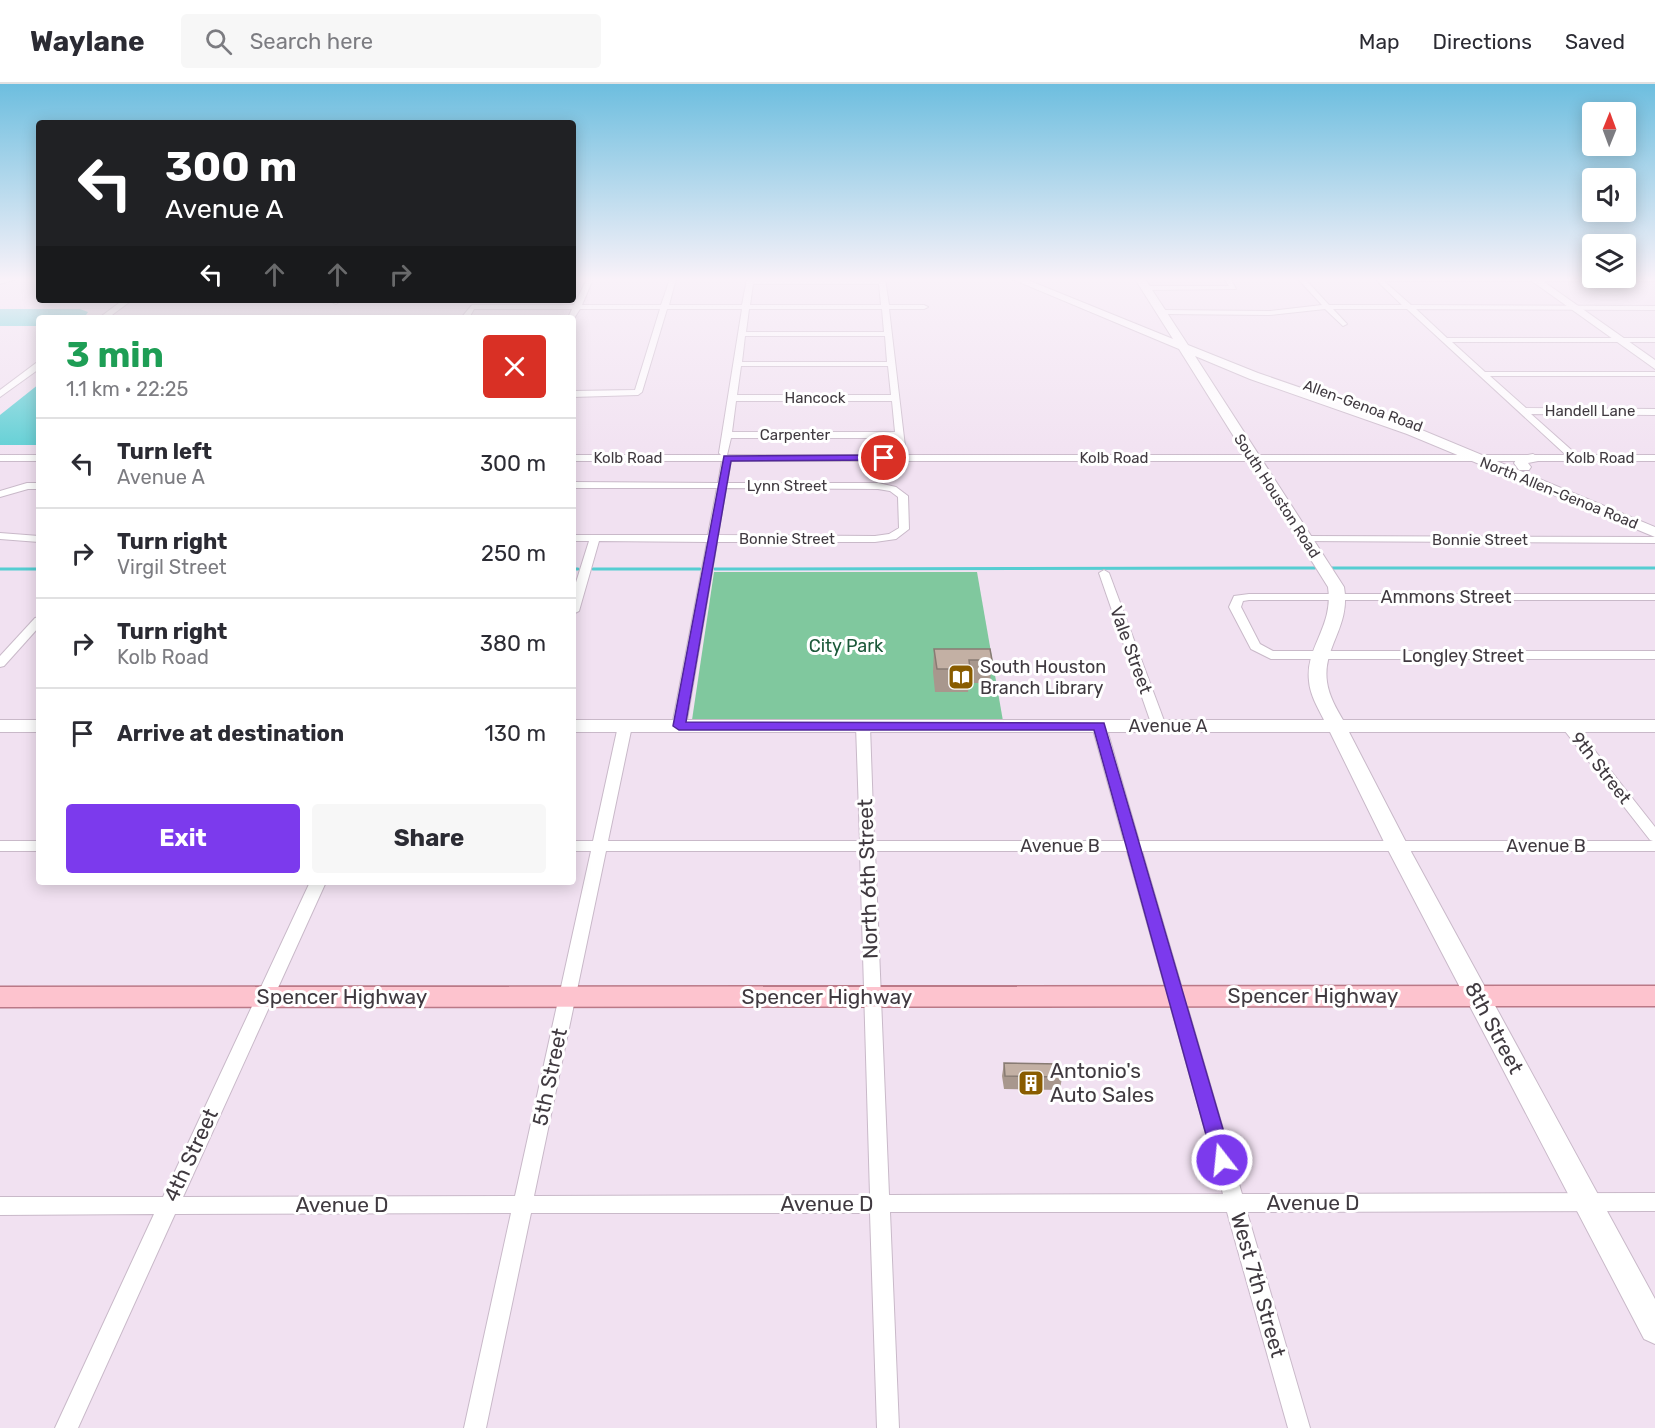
<!DOCTYPE html>
<meta charset="utf-8">
<style>
body{margin:0;font-family:Rubik,sans-serif;background:#f7f7f7;color:#2b2b33;height:100vh;display:flex;flex-direction:column;font-size:22px;white-space:nowrap}
*{box-sizing:border-box;margin:0}
p{font-size:20px;color:#7c7c81}
.icon{flex:none;width:33px;height:33px;fill:none;stroke:currentColor;stroke-width:2;stroke-linecap:round;stroke-linejoin:round}
.map{position:relative;flex:1;overflow:hidden}
.drawer{position:absolute;left:36px;top:231px;width:540px;height:570px;display:flex;flex-direction:column;background:#fff;border-radius:6px;box-shadow:0 3px 15px #0003}
.drawer>*{flex:none}
.guide{position:absolute;left:36px;top:36px;width:540px;height:183px;border-radius:6px;box-shadow:0 3px 15px #0003;background:#202124;color:#fff;overflow:hidden}
.needle{width:39px;rotate:1deg}
.fabs{position:absolute;left:1582px;top:18px;display:grid;gap:12px}
.fabs a{display:grid;place-items:center;width:54px;height:54px;border-radius:6px;background:#fff;box-shadow:0 3px 15px #0003;font-size:30px}
.pin{position:absolute;display:grid;place-items:center;width:51px;height:51px;color:#fff;margin:-26px;border:3px solid #fff;border-radius:50%;box-shadow:0 2px 6px #0007}
.me{position:absolute;width:66px;margin:-33px;rotate:344deg;stroke-linejoin:round;filter:drop-shadow(0 0 4px #0008)}
.turn{display:flex;align-items:center;gap:21px;height:126px;padding:0 30px;font-size:27px}
.turn .icon{width:78px;height:78px;stroke-width:2.5}
.turn b{display:block;font-size:42px;line-height:51px}
.lanes{display:flex;align-items:center;height:57px;padding:0 30px;background:#0003;justify-content:center;gap:30px;direction:ltr}
.lanes .off{opacity:.35}
.round{display:grid;place-items:center;flex:none;width:63px;height:63px;border-radius:6px;background:#f7f7f7}
.summary{display:flex;align-items:center;justify-content:space-between;height:102px;padding:0 30px}
h1{font-size:36px;font-weight:700;line-height:45px;color:#1e9e55}
.button{display:flex;gap:12px;margin-top:auto;padding:12px 30px}
.button a{flex:1;height:69px;border-radius:6px;background:#7c3aed;color:#fff;font-size:24px;font-weight:700;line-height:69px;text-align:center}
.button a+a{background:#f7f7f7;color:#2b2b33}
ul{padding:0;list-style:none}
li{display:flex;align-items:center;gap:18px;height:90px;padding:0 30px;border-top:2px solid #e1e1e2}
li div{flex:1}
li b{display:block;font-size:22px}
li em{font-style:normal}
header{display:flex;align-items:center;gap:36px;box-sizing:border-box;height:84px;padding:0 30px;background:#fff;border-bottom:2px solid #e1e1e2}
header strong{font-size:28px}
nav{display:flex;gap:33px;margin-inline-start:auto;font-size:21px}
.search{width:420px;height:54px;background:#f7f7f7;display:flex;align-items:center;gap:15px;box-sizing:border-box;padding:0 21px;border-radius:6px;color:#7c7c81;font-size:22px}
.map>svg:first-child{display:block}
</style>
<header>
<strong>Waylane</strong>
<div class="search"><svg class="icon" aria-label="search" viewBox="0 0 24 24"><circle cx="10" cy="10" r="6"/><path d="M15 15l6 6"/></svg>Search here</div>
<nav><a>Map</a><a>Directions</a><a>Saved</a></nav>
</header>
<div class="map">
<svg width="1655" height="1344" viewBox="0 0 1655 1344">
<rect width="100%" height="100%" fill="#f1e1f1"/>
<!-- green -->
<polygon fill="#80c89e" points="714,488 977,488 1003,637 692,636"/>
<!-- water -->
<g fill="#55cdd2">
<polygon points="0,225 80,225 88,228 84,234 39,234 39,242 0,242"/>
<polygon points="39,300 39,361 0,361 0,331"/>
</g>
<g fill="none" stroke-linecap="round" stroke-linejoin="round">
<!-- stream -->
<g stroke="#55cdd2" stroke-width="3">
<polyline points="1332,484 1655,484"/>
<polyline points="0,485 39,485"/>
<polyline points="573,485 578,485"/>
<polyline points="593,485 700,485"/>
<polyline points="715,485 1315,484"/>
</g>
<!-- street casing -->
<g stroke="#c9b9c9" stroke-width="2">
<g id="street">
<path d="M 587,195 L 593,195 L 582,221 L 661,221 L 670,195 L 676,195 L 669,221 L 742,221 L 747,195 L 885,195 L 889,221 L 924,221 L 928,223 L 924,225 L 889,225 L 906,371 L 1566,371 L 1407,225 L 1333,225 L 1347,240 L 1343,242 L 1325,225 L 1269,231 L 1162,230 L 1158,228 L 1162,226 L 1269,227 L 1322,221 L 1298,195 L 1305,195 L 1329,221 L 1402,221 L 1375,195 L 1655,195 L 1655,197 L 1384,197 L 1411,221 L 1655,222 L 1655,226 L 1416,225 L 1447,254 L 1655,254 L 1655,258 L 1452,258 L 1485,288 L 1655,288 L 1655,292 L 1490,292 L 1526,324 L 1655,325 L 1655,331 L 1531,330 L 1577,371 L 1655,371 L 1655,377 L 731,377 L 727,399 L 878,399 L 896,403 L 908,412 L 909,445 L 896,455 L 875,458 L 717,458 L 686,642 L 679,646 L 672,642 L 707,458 L 599,457 L 579,527 L 573,530 L 573,508 L 589,457 L 573,457 L 573,451 L 708,451 L 717,404 L 573,404 L 573,398 L 718,399 L 722,377 L 573,377 L 573,371 L 721,371 L 719,369 L 742,225 L 667,225 L 642,308 L 638,311 L 573,313 L 573,307 L 635,306 L 660,225 L 580,225 L 573,236 L 573,234 L 568,234 L 572,225 L 474,225 L 469,234 L 461,234 L 472,221 L 574,221 ZM 753,200 L 879,200 L 881,221 L 750,221 ZM 749,225 L 882,225 L 884,248 L 746,248 ZM 745,252 L 885,252 L 887,278 L 742,278 ZM 741,282 L 888,282 L 891,311 L 737,311 ZM 736,317 L 892,317 L 895,348 L 732,348 ZM 731,354 L 896,354 L 898,371 L 727,371 ZM 726,404 L 878,405 L 890,407 L 898,413 L 899,444 L 889,450 L 875,452 L 718,451 Z"/>
<polygon points="1224,195 1231,195 1236,205 1146,206 1142,204 1146,202 1229,202"/>
<polygon points="123,216 132,216 108,234 99,234"/>
<polygon points="334,216 342,216 336,220 332,218"/>
<polygon points="36,279 39,279 39,285 0,313 0,306"/>
<rect x="0" y="371" width="39" height="6"/>
<polygon points="27,399 39,399 39,405 28,405 0,413 0,407"/>
<polygon points="0,449 39,452 39,458 0,455"/>
<polygon points="1305,452 1655,453 1655,459 1301,457 1300,455"/>
<polygon points="1104,486 1109,489 1166,642 1164,645 1154,645 1152,642 1099,489"/>
<polygon points="1249,510 1655,510 1655,516 1249,516 1243,517 1241,523 1260,560 1273,567 1655,567 1655,575 1271,575 1251,565 1229,523 1234,512"/>
<polygon points="39,533 39,543 4,582 0,583 0,572 35,534"/>
<path d="M 625,638 L 632,642 L 608,757 L 860,757 L 856,642 L 863,638 L 870,642 L 874,757 L 1124,757 L 1092,642 L 1099,638 L 1106,642 L 1139,757 L 1653,757 L 1650,756 L 1561,642 L 1563,639 L 1573,639 L 1655,743 L 1655,767 L 1142,767 L 1242,1110 L 1655,1109 L 1655,1127 L 1247,1128 L 1310,1344 L 1288,1344 L 1227,1128 L 890,1128 L 899,1344 L 877,1344 L 870,1129 L 531,1129 L 486,1344 L 464,1344 L 511,1129 L 175,1130 L 78,1344 L 55,1344 L 154,1130 L 0,1131 L 0,1113 L 163,1113 L 310,798 L 326,798 L 183,1113 L 515,1112 L 591,767 L 573,767 L 573,757 L 593,757 L 618,642 ZM 606,767 L 860,767 L 870,1111 L 534,1112 ZM 875,767 L 1127,767 L 1223,1110 L 889,1111 Z"/>
<rect x="0" y="757" width="39" height="10"/>
</g>
</g>
<!-- secondary casing -->
<g stroke="#c9b9c9" stroke-width="2">
<g id="secondary">
<polygon points="0,195 16,195 0,200"/>
<path d="M 1012,195 L 1025,195 L 1173,255 L 1135,195 L 1145,195 L 1188,261 L 1258,289 L 1417,344 L 1655,443 L 1655,453 L 1407,350 L 1250,295 L 1195,272 L 1344,503 C 1351,543 1322,563 1327,598 C 1329,612 1336,624 1343,636 L 1655,636 L 1655,648 L 1349,648 L 1408,762 L 1655,1215 L 1655,1260 L 1644,1255 L 1386,762 L 1330,648 L 573,648 L 573,636 L 1324,636 C 1318,624 1310,611 1309,597 C 1305,563 1334,543 1328,503 L 1179,265 Z"/>
<polygon points="1529,195 1540,195 1655,276 1655,285"/>
<polygon points="1533,370 1540,374 1538,377 1528,379 1531,383 1529,386 1519,386 1514,379 1518,373"/>
<rect x="0" y="636" width="39" height="12"/>
</g>
</g>
<!-- primary casing -->
<g stroke="#ba7987" stroke-width="3">
<polygon id="primary" points="1655,902 1655,922 0,923 0,903"/>
</g>
<!-- street -->
<use href="#street" fill="#fff" fill-rule="evenodd"/>
<!-- secondary -->
<use href="#secondary" fill="#fff" fill-rule="evenodd"/>
<!-- primary -->
<use href="#primary" fill="#fdc3ce" fill-rule="evenodd"/>
</g>
<!-- wall -->
<g fill="#a8978d">
<polygon points="934,565 992,576 990,599 969,599 968,608 935,608 933,588"/>
<polygon points="1004,979 1062,993 1060,1006 1004,1005 1002,992"/>
</g>
<!-- building -->
<g fill="#c3b0a4" stroke="#887b73" stroke-width="1.5">
<polygon points="934,565 990,565 992,576 969,576 970,585 937,585"/>
<polygon points="1004,979 1060,980 1062,993 1005,992"/>
</g>
<!-- sky -->
<linearGradient id="sky" x2="0" y2="1"><stop stop-color="#6dbedf"/><stop offset="0.51" stop-color="#f9f2f9"/><stop offset="1" stop-color="#f9f2f9" stop-opacity="0"/></linearGradient>
<rect width="1655" height="383" fill="url(#sky)"/>
<!-- route -->
<polygon fill="#7c3aed" stroke="#51269a" stroke-width="1.5" points="884,371 889,374 887,376 731,377 686,638 1104,639 1232,1076 1229,1081 1222,1084 1216,1081 1213,1076 1094,646 679,646 673,642 724,372"/>
<!-- icons -->
<defs>
<g id="library-square" transform="scale(1.35)"><rect x="-9" y="-9" width="18" height="18" rx="4" fill="#895c00" stroke="#fff"/><path d="M-6-4Q-3-5.5-.7-3.5V5Q-3 3-6 4ZM6-4Q3-5.5 .7-3.5V5Q3 3 6 4Z" fill="#fff"/></g>
<g id="building-square" transform="scale(1.35)"><rect x="-9" y="-9" width="18" height="18" rx="4" fill="#895c00" stroke="#fff"/><path d="M-4-6H4V6H1V3H-1V6H-4ZM-2.5-4.3h1.7v1.8h-1.7ZM.8-4.3h1.7v1.8H.8ZM-2.5-1h1.7V.8h-1.7ZM.8-1h1.7V.8H.8Z" fill="#fff"/></g>
</defs>
<g fill-rule="evenodd">
<use href="#library-square" x="961" y="593"/>
<use href="#building-square" x="1031" y="999"/>
</g>
<g text-anchor="middle" stroke-width="6" stroke-linejoin="round" paint-order="stroke">
<!-- far-street labels -->
<g font-size="15" fill="#403a40" stroke="#fff">
<text x="815" y="319">Hancock</text>
<text transform="translate(1363 322) rotate(20)" y="5">Allen-Genoa Road</text>
<text x="1590" y="332">Handell Lane</text>
<text x="795" y="356">Carpenter</text>
<text x="628" y="379">Kolb Road</text>
<text x="1114" y="379">Kolb Road</text>
<text x="1600" y="379">Kolb Road</text>
<text x="787" y="407">Lynn Street</text>
<text transform="translate(1559 409) rotate(22)" y="5">North Allen-Genoa Road</text>
<text transform="translate(1277 412) rotate(57)" y="5">South Houston Road</text>
<text x="787" y="460">Bonnie Street</text>
<text x="1480" y="461">Bonnie Street</text>
</g>
<!-- street labels -->
<g font-size="18" fill="#403a40" stroke="#fff">
<text x="1446" y="519">Ammons Street</text>
<text transform="translate(1131 566) rotate(70)" y="6">Vale Street</text>
<text x="1463" y="578">Longley Street</text>
<text x="1168" y="648">Avenue A</text>
<text transform="translate(1601 684) rotate(52)" y="6">9th Street</text>
<text x="1060" y="768">Avenue B</text>
<text x="1546" y="768">Avenue B</text>
</g>
<!-- park labels -->
<g font-size="18" fill="#1c593a" stroke="#fff">
<text x="846" y="568">City Park</text>
</g>
<!-- poi labels -->
<g font-size="18" fill="#403a40" stroke="#fff" text-anchor="start">
<text x="980" y="589">South Houston<tspan x="980" dy="21">Branch Library</tspan></text>
</g>
<!-- near-street labels -->
<g font-size="21" fill="#403a40" stroke="#fff">
<text transform="translate(868 795) rotate(-92)" y="7">North 6th Street</text>
<text x="1313" y="919">Spencer Highway</text>
<text x="342" y="920">Spencer Highway</text>
<text x="827" y="920">Spencer Highway</text>
<text transform="translate(1494 944) rotate(62)" y="7">8th Street</text>
<text transform="translate(550 993) rotate(-78)" y="7">5th Street</text>
<text transform="translate(191 1071) rotate(-65)" y="7">4th Street</text>
<text x="1313" y="1126">Avenue D</text>
<text x="827" y="1127">Avenue D</text>
<text x="342" y="1128">Avenue D</text>
<text transform="translate(1258 1201) rotate(74)" y="7">West 7th Street</text>
</g>
<!-- near-poi labels -->
<g font-size="21" fill="#403a40" stroke="#fff" text-anchor="start">
<text x="1050" y="994">Antonio's<tspan x="1050" dy="24">Auto Sales</tspan></text>
</g>
</g>
</svg>
<div class="fabs">
<a><svg class="needle" viewBox="-14 -14 28 28"><path d="M0-13l5 13h-10z" fill="#e53935"/><path d="M0 13l5-13h-10z" fill="#7c7c81"/></svg></a>
<a><svg class="icon" aria-label="sound" viewBox="0 0 24 24"><path d="M4 9h4l5-4v14l-5-4H4zM17 9q2 3 0 6"/></svg></a>
<a><svg class="icon" aria-label="layers" viewBox="0 0 24 24"><path d="M12 4l9 5-9 5-9-5zM3 14l9 5 9-5"/></svg></a>
</div>
<div class="pin" style="left:884px;top:374px;background:#d93025"><svg class="icon" aria-label="arrive" viewBox="0 0 24 24"><path d="M6 21V4h12l-3 4 3 4H6"/></svg></div>
<svg class="me" style="left:1222px;top:1076px" viewBox="-20 -20 40 40"><circle r="17" fill="#7c3aed" stroke="#fff" stroke-width="3"/><path d="M0-11L8 9 0 5-8 9z" fill="#fff"/></svg>
<div class="guide">
<div class="turn"><svg class="icon" aria-label="left" viewBox="0 0 24 24"><path d="M17 20v-9H6M10 6l-5 5 5 5"/></svg><div><b>300 m</b>Avenue A</div></div>
<div class="lanes"><svg class="icon" aria-label="left" viewBox="0 0 24 24"><path d="M17 20v-9H6M10 6l-5 5 5 5"/></svg><svg class="icon off" aria-label="ahead" viewBox="0 0 24 24"><path d="M12 20V5M6 11l6-6 6 6"/></svg><svg class="icon off" aria-label="ahead" viewBox="0 0 24 24"><path d="M12 20V5M6 11l6-6 6 6"/></svg><svg class="icon off" aria-label="right" viewBox="0 0 24 24"><path d="M7 20v-9h11M14 6l5 5-5 5"/></svg></div>
</div>
<section class="drawer">
<div class="summary"><div><h1>3 min</h1><p>1.1 km · 22:25</p></div><a class="round" style="background:#d93025;color:#fff"><svg class="icon" aria-label="close" viewBox="0 0 24 24"><path d="M6 6l12 12M18 6L6 18"/></svg></a></div>
<ul>
<li><svg class="icon" aria-label="left" viewBox="0 0 24 24"><path d="M17 20v-9H6M10 6l-5 5 5 5"/></svg><div><b>Turn left</b><p>Avenue A</p></div><em>300 m</em></li>
<li><svg class="icon" aria-label="right" viewBox="0 0 24 24"><path d="M7 20v-9h11M14 6l5 5-5 5"/></svg><div><b>Turn right</b><p>Virgil Street</p></div><em>250 m</em></li>
<li><svg class="icon" aria-label="right" viewBox="0 0 24 24"><path d="M7 20v-9h11M14 6l5 5-5 5"/></svg><div><b>Turn right</b><p>Kolb Road</p></div><em>380 m</em></li>
<li><svg class="icon" aria-label="arrive" viewBox="0 0 24 24"><path d="M6 21V4h12l-3 4 3 4H6"/></svg><div><b>Arrive at destination</b></div><em>130 m</em></li>
</ul>
<div class="button"><a>Exit</a><a>Share</a></div>
</section>
</div>
